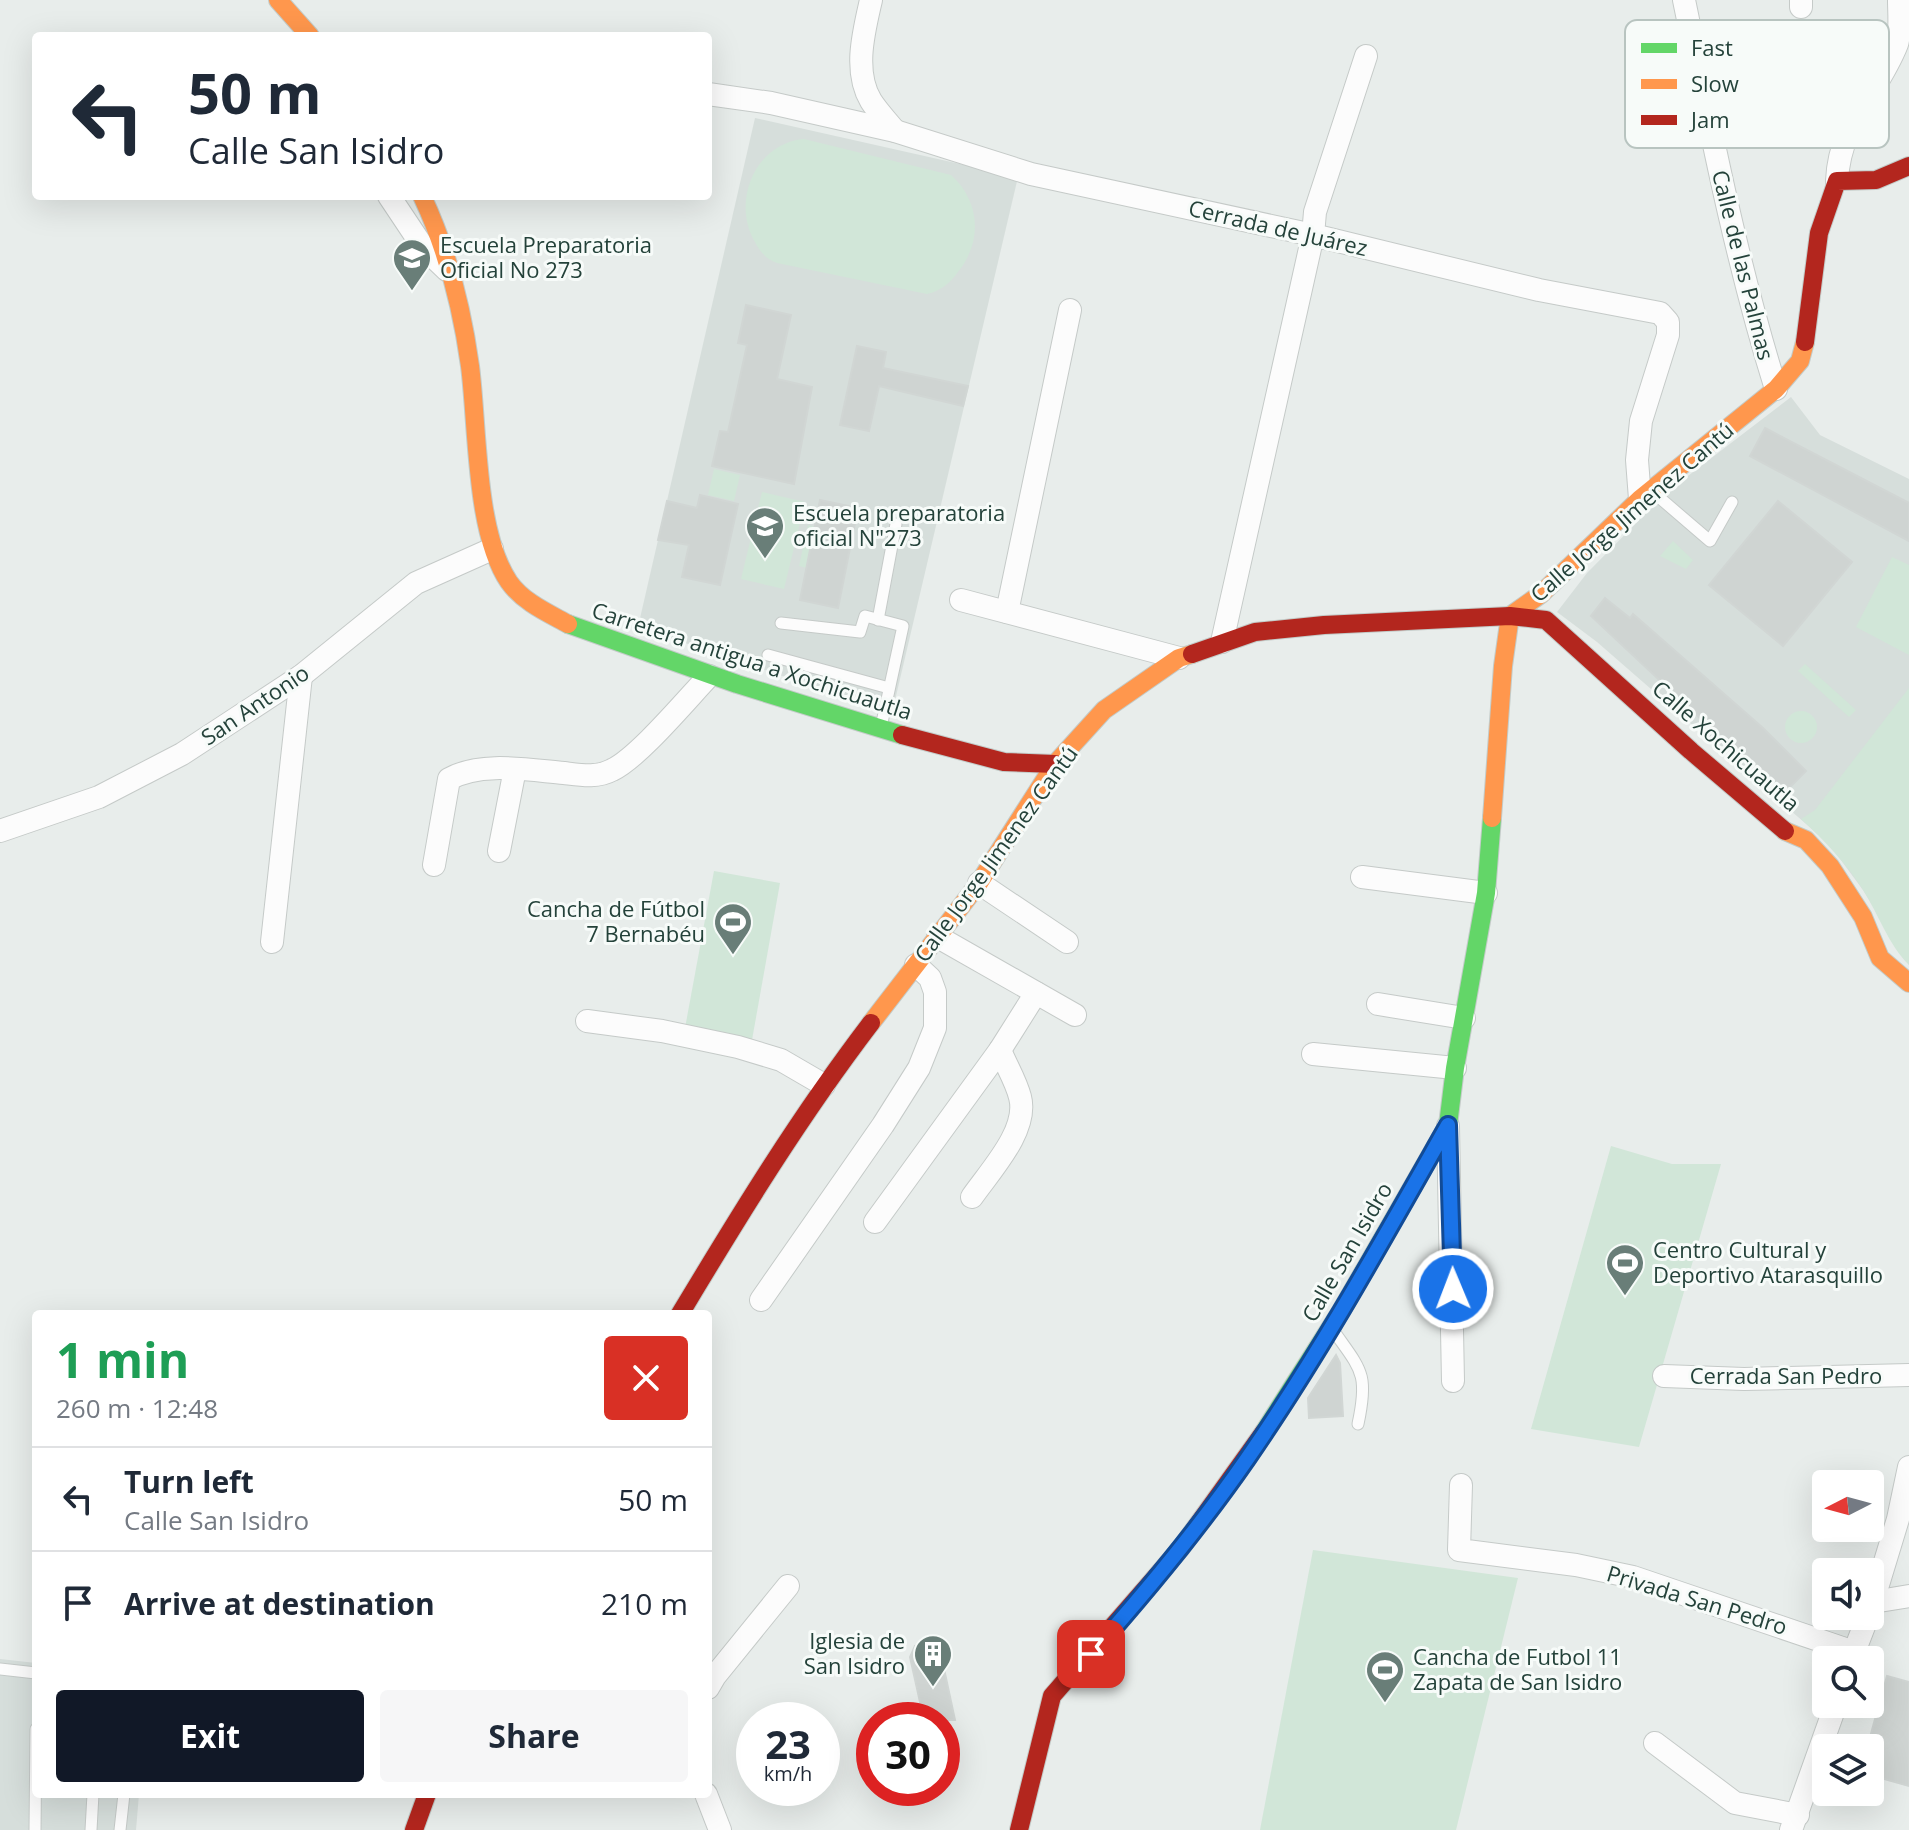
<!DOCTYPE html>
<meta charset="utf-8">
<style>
body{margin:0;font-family:"Open Sans",sans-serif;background:#f6f6f7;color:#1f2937;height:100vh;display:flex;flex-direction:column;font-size:30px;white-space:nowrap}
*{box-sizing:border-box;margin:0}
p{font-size:26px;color:#747a83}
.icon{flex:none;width:44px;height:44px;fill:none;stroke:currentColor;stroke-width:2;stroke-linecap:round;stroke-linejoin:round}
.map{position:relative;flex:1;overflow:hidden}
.sheet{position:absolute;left:32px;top:1310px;width:680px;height:488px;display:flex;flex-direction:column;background:#fff;border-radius:8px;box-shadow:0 8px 32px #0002}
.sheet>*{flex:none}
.top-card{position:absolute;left:32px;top:32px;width:680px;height:168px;border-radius:8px;box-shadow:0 8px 32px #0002;background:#fff;color:#1f2937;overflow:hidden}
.needle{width:52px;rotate:264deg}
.fabs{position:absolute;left:1812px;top:1470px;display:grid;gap:16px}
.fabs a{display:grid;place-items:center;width:72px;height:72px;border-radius:8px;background:#fff;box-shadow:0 8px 32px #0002;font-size:40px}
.speed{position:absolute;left:736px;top:1702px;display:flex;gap:16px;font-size:40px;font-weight:700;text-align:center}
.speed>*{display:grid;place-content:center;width:104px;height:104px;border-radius:50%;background:#fff;box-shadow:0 8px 32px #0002;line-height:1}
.speed small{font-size:20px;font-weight:400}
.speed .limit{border:12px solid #d22;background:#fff;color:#111}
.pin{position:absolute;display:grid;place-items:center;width:68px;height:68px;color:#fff;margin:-34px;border-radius:16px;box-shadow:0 4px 12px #0006}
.me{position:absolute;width:88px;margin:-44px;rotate:359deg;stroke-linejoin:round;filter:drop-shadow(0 0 6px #0008)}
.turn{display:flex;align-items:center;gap:28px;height:168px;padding:0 24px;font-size:36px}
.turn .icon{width:104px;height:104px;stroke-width:2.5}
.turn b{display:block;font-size:56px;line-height:68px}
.round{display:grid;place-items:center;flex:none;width:84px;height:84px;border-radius:8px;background:#f6f6f7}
.headline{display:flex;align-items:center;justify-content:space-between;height:136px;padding:0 24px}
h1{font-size:48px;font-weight:700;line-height:60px;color:#1e9e55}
.action{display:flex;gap:16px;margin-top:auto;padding:16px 24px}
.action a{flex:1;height:92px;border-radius:8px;background:#111827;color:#fff;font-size:32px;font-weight:700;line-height:92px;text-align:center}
.action a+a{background:#f6f6f7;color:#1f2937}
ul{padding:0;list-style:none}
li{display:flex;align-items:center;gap:24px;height:104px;padding:0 24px;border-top:2px solid #e0e1e3}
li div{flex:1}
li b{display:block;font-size:30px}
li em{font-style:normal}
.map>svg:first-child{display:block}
</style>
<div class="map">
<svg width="1909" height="1830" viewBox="0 0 1909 1830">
<rect width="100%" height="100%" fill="#e8edeb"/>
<!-- built -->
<g fill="#d6dedb">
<polygon points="755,118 1018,177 892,713 638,627"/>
<polygon points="1791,397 1820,435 1909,479 1909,965 1863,890 1829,844 1597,642 1557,612 1587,573 1667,492"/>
<polygon points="0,1659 36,1663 36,1794 139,1794 136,1830 0,1830"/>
</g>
<!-- green -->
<g fill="#d1e6d8">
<path d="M 804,139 L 951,175 C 980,201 983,241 958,272 C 950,283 941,291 927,294 L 777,263 C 766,259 760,252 755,242 C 731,202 755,143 804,139 Z"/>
<polygon points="714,469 740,475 734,501 708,495"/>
<polygon points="762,492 805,502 784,589 741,579"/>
<polygon points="808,525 815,527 807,568 799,566"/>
<polygon points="1673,541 1693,560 1686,569 1660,556"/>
<polygon points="1892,557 1909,565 1909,655 1856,627"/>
<polygon points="1805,664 1856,710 1849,717 1798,671"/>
<path d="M 1909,688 L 1909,965 C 1888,944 1879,915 1863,890 C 1846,863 1825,841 1801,819 L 1815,810 Z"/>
<circle cx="1801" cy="727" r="16"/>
<polygon points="714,871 780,883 752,1040 685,1028"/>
<polygon points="1611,1146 1672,1164 1721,1164 1639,1447 1531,1429"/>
<polygon points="1313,1550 1518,1578 1456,1830 1260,1830"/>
</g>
<!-- building -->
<g fill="#cfd4d2" stroke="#d1d6d4" stroke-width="2">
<polygon points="746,305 791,315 777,379 812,387 794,484 712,466 720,431 728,432 747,345 738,343"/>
<polygon points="857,346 886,352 883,368 968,386 963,406 879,386 869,431 840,425"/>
<polygon points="1765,428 1909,503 1909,541 1750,456"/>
<polygon points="700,495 738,504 720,585 682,577 689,545 658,540 667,501 697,508"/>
<polygon points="820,500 858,508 838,608 800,600"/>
<polygon points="1778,501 1852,562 1783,646 1709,585"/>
<polygon points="1605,598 1630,618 1633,614 1763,728 1806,771 1782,795 1591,616"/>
<polygon points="1336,1355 1340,1363 1343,1416 1309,1418 1308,1398"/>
<polygon points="930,1643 940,1650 955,1720 924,1720 910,1657 915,1646"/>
<polygon points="1887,1676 1909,1682 1909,1786 1870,1775 1870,1748 1867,1748"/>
</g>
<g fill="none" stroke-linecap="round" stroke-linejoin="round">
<!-- lane casing -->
<g stroke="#c5cac8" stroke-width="13">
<g id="lane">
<polyline points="1654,493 1710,541 1732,502"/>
<polyline points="878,620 896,524"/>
<polyline points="781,623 860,632 865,616 903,626 881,727"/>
<polyline points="768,655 889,688"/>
<path d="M 1333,1330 C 1361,1370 1369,1373 1358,1424"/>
<polyline points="0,1669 36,1673"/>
<polyline points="35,1830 36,1729"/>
<polyline points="91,1830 93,1794"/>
<polyline points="120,1830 124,1794"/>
</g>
</g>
<!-- street casing -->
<g stroke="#c5cac8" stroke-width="24">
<g id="street">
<path d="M 871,0 C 864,31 853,71 871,101 C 878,112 887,121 895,131"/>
<path d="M 1684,0 C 1711,131 1736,261 1776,389"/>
<polyline points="1801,0 1801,7"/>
<polyline points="708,94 771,103 895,131 1031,174 1313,235 1539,290 1660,313 1668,322 1668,335 1641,421 1637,460 1640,499"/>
<path d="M 1837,181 C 1839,123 1878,93 1897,44 C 1901,32 1899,13 1899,0"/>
<polyline points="389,196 423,247 447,270"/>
<polyline points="961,600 1179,658"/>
<polyline points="1007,612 1070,310"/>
<polyline points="1222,642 1313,235 1315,212 1366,56"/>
<polyline points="0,831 99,797 182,754 301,676 416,583 492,549"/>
<polyline points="499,851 515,769"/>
<path d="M 434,865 L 449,779 C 481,761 528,770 564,773 C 581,775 597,778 612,770 C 638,758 687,699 709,676"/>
<polyline points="1362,877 1486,893"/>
<polyline points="979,883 1067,942"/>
<polyline points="938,937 1075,1015"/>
<polyline points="272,942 301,676"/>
<polyline points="1378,1004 1464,1018"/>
<polyline points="587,1021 662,1031 738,1047 781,1060 824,1085"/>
<polyline points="1313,1054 1455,1068"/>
<polyline points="1448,1126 1453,1381"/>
<path d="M 972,1197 C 990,1171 1029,1130 1020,1097 C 1016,1081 1006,1065 1000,1050"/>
<polyline points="875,1222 1000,1050 1036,993"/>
<polyline points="761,1300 883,1125 919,1068 935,1028 935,992 930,978 916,965"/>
<polyline points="1664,1376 1744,1379 1909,1375"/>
<polyline points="1461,1485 1459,1550 1576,1565 1633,1577 1854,1652"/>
<polyline points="1873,1602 1909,1596"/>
<polyline points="1870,1611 1898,1519 1909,1467"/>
<polyline points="1851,1660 1868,1616"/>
<polyline points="708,1688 715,1676 788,1586"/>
<polyline points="1655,1743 1735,1803 1798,1815"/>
<polyline points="706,1794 720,1830"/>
<polyline points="1791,1830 1836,1704"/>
</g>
</g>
<!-- fast casing -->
<g stroke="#c3cbc8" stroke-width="20">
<g id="fast">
<polyline points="568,624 737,684 902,735"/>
<polyline points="1264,1432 1341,1311 1448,1125 1455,1068 1486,893 1492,818"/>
</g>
</g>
<!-- slow casing -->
<g stroke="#c3cbc8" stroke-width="20">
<g id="slow">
<polyline points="278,0 310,36"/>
<path d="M 422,196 C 447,249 462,308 470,366 C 478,428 475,532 509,582 C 523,602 548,613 568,624"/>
<polyline points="1510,616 1541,594 1640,499 1776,389 1800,361 1805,342"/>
<polyline points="1492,818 1503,666 1510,616"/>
<polyline points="1785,831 1806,840 1830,866 1863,917 1880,958 1909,983"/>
<polyline points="871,1023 979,883 1055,764 1104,710 1179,658 1192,654"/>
</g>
</g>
<!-- jam casing -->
<g stroke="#c3cbc8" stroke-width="20">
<g id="jam">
<polyline points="1805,342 1819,233 1837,181 1876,180 1909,166"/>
<polyline points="1192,654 1255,632 1324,625 1510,616 1546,620 1691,751 1785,831"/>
<polyline points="902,735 1004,762 1055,764"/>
<path d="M 680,1314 C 740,1214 800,1116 871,1023"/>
<polyline points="414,1830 427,1794"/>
<polyline points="1019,1830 1052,1696 1181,1548 1264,1432"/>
</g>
</g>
<!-- lane -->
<use href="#lane" stroke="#fcfcfc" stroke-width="11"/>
<!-- street -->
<use href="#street" stroke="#fcfcfc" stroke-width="22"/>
<!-- fast -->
<use href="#fast" stroke="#63d668" stroke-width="18"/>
<!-- slow -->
<use href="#slow" stroke="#ff974d" stroke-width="18"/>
<!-- jam -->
<use href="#jam" stroke="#b3261e" stroke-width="18"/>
</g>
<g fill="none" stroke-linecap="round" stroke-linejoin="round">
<!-- route casing -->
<g stroke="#114b97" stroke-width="20">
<path id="route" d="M 1091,1654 C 1146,1592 1200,1527 1247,1459 C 1321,1352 1384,1238 1448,1125 L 1453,1289"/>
</g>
<!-- route -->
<use href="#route" stroke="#1a73e8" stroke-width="14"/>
</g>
<!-- icons -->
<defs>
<g id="school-pin" transform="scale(2)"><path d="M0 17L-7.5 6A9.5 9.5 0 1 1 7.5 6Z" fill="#697e78" stroke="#f7fbf9"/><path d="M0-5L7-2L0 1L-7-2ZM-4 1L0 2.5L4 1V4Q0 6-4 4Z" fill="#fff"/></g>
<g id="stadium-pin" transform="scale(2)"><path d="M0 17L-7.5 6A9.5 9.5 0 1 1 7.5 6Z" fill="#697e78" stroke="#f7fbf9"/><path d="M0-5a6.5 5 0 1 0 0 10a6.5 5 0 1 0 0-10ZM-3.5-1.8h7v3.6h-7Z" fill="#fff"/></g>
<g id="building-pin" transform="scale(2)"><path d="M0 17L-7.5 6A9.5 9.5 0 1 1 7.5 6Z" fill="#697e78" stroke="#f7fbf9"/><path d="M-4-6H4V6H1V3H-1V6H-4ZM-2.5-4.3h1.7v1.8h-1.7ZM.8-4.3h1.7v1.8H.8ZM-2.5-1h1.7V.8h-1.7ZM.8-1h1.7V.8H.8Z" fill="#fff"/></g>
</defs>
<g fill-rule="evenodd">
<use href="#school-pin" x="412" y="258"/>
<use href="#school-pin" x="765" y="526"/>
<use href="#stadium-pin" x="733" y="922"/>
<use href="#stadium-pin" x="1625" y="1263"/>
<use href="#building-pin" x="933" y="1654"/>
<use href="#stadium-pin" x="1385" y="1670"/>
</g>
<g text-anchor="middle" stroke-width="6" stroke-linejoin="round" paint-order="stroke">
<!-- street labels -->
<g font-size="22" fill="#24423a" stroke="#f7fbf9">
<text transform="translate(1278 228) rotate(13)" y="8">Cerrada de Juárez</text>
<text transform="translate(1743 265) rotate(76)" y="8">Calle de las Palmas</text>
<text transform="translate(1632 512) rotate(-41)" y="8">Calle Jorge Jimenez Cantú</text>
<text transform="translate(752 661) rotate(18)" y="8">Carretera antigua a Xochicuautla</text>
<text transform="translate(255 705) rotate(-34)" y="8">San Antonio</text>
<text transform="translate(1726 746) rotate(41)" y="8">Calle Xochicuautla</text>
<text transform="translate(996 854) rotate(-54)" y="8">Calle Jorge Jimenez Cantú</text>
<text transform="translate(1347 1252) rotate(-60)" y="8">Calle San Isidro</text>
<text x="1786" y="1384">Cerrada San Pedro</text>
<text transform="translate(1697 1600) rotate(17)" y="8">Privada San Pedro</text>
</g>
<!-- poi labels -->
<g font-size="22" fill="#24423a" stroke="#f7fbf9" text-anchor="start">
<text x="440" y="253">Escuela Preparatoria<tspan x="440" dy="25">Oficial No 273</tspan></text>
<text x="793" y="521">Escuela preparatoria<tspan x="793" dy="25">oficial N"273</tspan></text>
<text x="705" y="917" text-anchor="end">Cancha de Fútbol<tspan x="705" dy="25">7 Bernabéu</tspan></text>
<text x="1653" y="1258">Centro Cultural y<tspan x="1653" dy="25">Deportivo Atarasquillo</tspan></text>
<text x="905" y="1649" text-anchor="end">Iglesia de<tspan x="905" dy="25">San Isidro</tspan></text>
<text x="1413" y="1665">Cancha de Futbol 11<tspan x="1413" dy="25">Zapata de San Isidro</tspan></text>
</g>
</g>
<!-- legend -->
<rect x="1625" y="20" width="264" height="128" rx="12" fill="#f7fbf9" stroke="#b8c4c0" stroke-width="2"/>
<rect x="1641" y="43" width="36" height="10" fill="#63d668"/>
<rect x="1641" y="79" width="36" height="10" fill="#ff974d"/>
<rect x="1641" y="115" width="36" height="10" fill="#b3261e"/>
<g font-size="22" fill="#24423a">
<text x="1691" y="56">Fast</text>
<text x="1691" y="92">Slow</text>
<text x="1691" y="128">Jam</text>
</g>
</svg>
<div class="fabs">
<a><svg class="needle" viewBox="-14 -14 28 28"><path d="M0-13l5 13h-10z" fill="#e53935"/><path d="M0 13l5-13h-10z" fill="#747a83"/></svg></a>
<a><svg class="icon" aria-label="sound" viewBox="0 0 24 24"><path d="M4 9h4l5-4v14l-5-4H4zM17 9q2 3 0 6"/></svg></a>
<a><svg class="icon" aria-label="search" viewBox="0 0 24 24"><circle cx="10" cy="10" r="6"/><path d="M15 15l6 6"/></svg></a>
<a><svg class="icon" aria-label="layers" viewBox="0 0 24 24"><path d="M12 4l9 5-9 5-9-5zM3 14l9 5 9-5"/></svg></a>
</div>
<div class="speed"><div>23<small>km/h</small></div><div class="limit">30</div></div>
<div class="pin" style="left:1091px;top:1654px;background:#d93025"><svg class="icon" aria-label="arrive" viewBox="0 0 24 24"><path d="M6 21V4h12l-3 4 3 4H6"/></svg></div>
<svg class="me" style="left:1453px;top:1289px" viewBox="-20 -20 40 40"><circle r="17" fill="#1a73e8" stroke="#fff" stroke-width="3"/><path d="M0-11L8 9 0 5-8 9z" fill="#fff"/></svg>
<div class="top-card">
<div class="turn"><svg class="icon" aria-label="left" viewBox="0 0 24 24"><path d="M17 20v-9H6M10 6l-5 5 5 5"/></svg><div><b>50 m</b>Calle San Isidro</div></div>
</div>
<section class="sheet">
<div class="headline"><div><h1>1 min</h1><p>260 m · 12:48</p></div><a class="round" style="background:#d93025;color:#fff"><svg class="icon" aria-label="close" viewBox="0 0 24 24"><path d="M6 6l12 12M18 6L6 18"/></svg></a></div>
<ul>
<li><svg class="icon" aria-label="left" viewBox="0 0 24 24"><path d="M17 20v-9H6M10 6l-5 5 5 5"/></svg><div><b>Turn left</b><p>Calle San Isidro</p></div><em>50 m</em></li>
<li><svg class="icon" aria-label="arrive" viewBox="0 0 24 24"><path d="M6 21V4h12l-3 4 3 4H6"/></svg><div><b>Arrive at destination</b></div><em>210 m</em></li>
</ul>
<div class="action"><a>Exit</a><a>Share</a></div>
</section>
</div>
